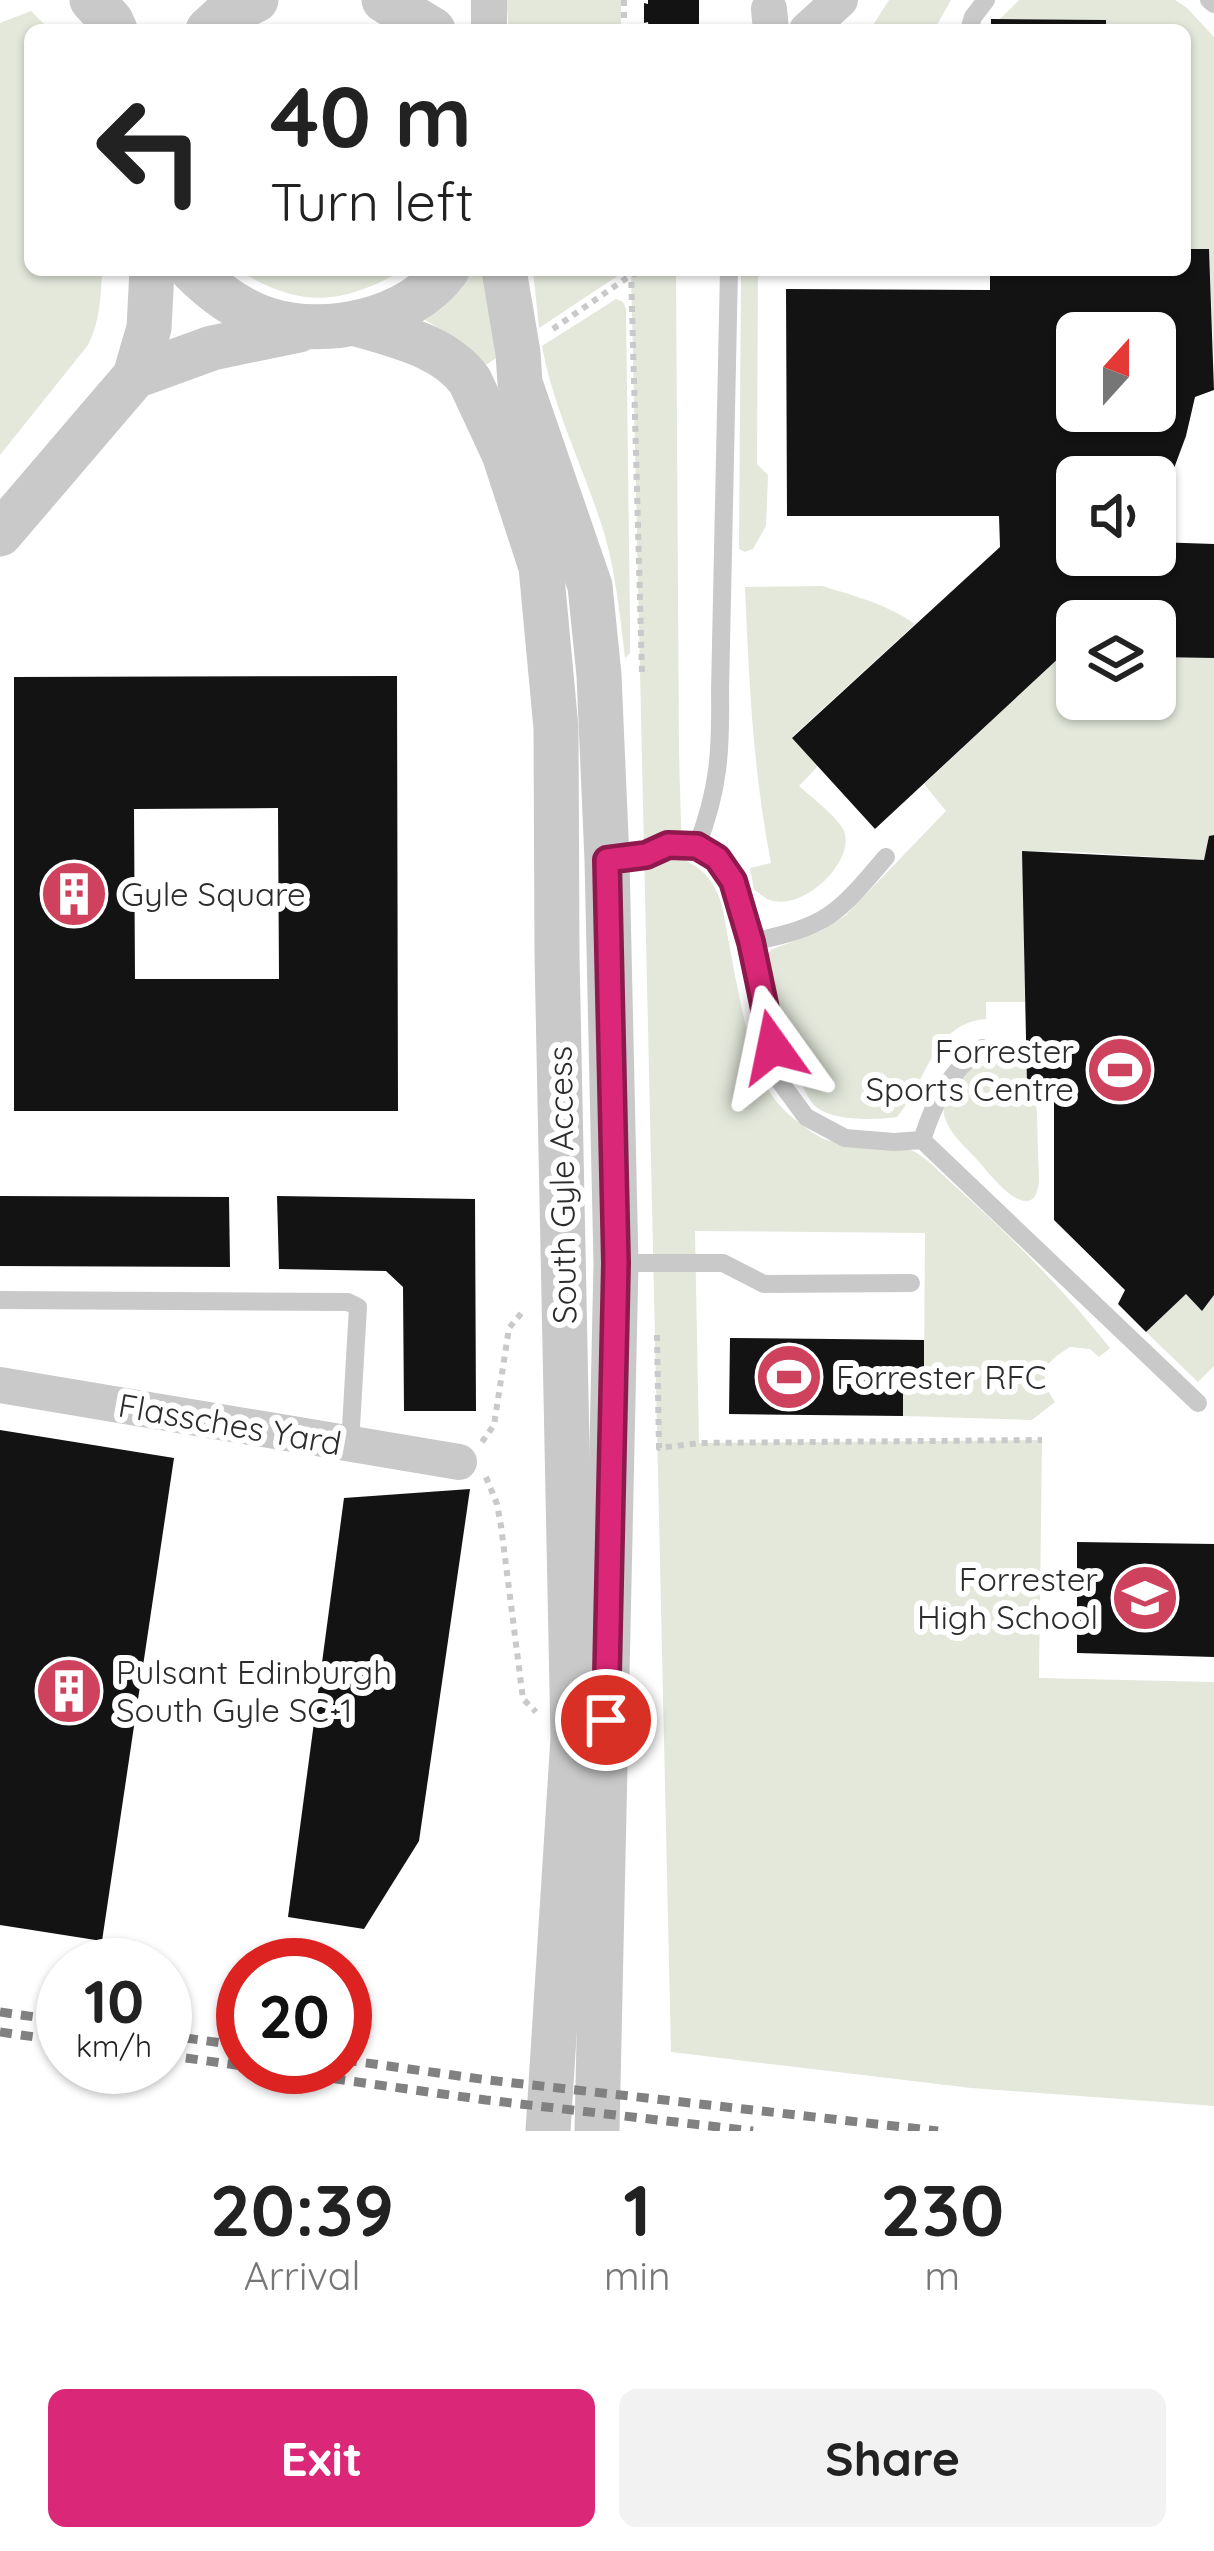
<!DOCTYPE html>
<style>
body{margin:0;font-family:Quicksand,sans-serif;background:#f2f2f2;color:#222;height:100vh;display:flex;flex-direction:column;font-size:45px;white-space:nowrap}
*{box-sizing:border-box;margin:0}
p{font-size:39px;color:#767676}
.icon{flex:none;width:66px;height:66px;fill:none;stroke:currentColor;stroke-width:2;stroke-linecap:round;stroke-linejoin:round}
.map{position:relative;height:2131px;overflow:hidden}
.drawer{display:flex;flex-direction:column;background:#fff;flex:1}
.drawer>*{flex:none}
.hud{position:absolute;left:24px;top:24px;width:1167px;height:252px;border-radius:18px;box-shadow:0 3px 9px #0004;background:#fff;color:#222;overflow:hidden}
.needle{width:78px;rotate:21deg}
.controls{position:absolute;left:1056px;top:312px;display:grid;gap:24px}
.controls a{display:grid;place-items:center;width:120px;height:120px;border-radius:18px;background:#fff;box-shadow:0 3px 9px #0004;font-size:60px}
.speed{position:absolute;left:36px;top:1938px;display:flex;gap:24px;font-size:60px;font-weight:700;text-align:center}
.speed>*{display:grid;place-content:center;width:156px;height:156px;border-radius:50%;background:#fff;box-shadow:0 3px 9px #0004;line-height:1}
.speed small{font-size:30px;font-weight:400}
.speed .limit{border:18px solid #d22;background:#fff;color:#111}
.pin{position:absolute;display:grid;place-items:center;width:102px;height:102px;color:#fff;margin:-51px;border:6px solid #fff;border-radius:50%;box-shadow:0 3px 12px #0007}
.me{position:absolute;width:132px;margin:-66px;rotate:348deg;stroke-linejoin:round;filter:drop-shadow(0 0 9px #0008)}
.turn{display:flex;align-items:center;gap:42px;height:252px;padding:0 48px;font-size:54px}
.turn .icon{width:156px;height:156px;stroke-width:2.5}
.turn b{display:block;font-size:84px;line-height:102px}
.eta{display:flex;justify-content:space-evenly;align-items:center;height:204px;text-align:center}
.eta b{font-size:72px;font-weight:800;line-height:84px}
.button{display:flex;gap:24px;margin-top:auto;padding:24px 48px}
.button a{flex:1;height:138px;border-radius:18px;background:#db2777;color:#fff;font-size:48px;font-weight:800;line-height:138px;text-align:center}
.button a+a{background:#f2f2f2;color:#222}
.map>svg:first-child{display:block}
</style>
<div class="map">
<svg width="1214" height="2131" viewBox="0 0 1214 2131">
<rect width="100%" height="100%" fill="#fff"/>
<!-- green -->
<g fill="#e3e8db">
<polygon points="506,0 621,0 621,30 509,30"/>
<polygon points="889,0 951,0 934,30 870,30"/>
<polygon points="1019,0 1175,0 1187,8 1214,37 1214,360 1209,249 1185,249 1185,30 1106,30 1105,20 1000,19"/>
<path d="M 31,11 L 50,30 L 30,30 L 30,270 L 102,270 C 101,296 100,322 88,345 L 0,455 L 0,23 Z"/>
<path d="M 238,270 L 404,270 C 340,305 302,309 238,270 Z"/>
<polygon points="468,270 496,270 504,353 484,366 458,340 422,318"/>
<polygon points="533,270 625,270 625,271 539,328"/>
<path d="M 631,270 L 676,270 L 679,751 L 682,859 C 704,868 715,883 722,905 C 728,938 734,972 741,1005 C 752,1052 758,1095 801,1124 C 809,1130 815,1135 824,1139 C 850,1149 893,1140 915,1152 C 930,1160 944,1177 957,1188 C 1012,1237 1064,1290 1110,1348 L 1099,1357 L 1090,1349 L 1070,1347 C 1043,1363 1037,1375 1055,1402 L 1032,1420 L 903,1416 L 903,1368 L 924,1368 L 925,1233 L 695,1231 L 699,1443 L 1042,1440 L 1039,1678 L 1214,1682 L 1214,2106 L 971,2088 L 671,2052 Z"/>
<polygon points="741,270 758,270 757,464 768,475 766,526 753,549 745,552 739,549"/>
<path d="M 616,299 L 623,302 L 626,309 L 630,623 L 630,653 L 625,658 C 620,617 616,575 605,536 C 586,472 554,412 542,346 Z"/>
<path d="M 822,586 C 855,596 886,604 915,624 L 792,737 L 818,766 L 799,786 C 810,796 842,820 845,834 C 852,865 802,911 770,900 C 764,898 760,893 754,890 L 750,868 L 771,863 C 753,771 749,680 745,587 Z"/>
<path d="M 1062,655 L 1077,655 L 1077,699 L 1155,699 L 1155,657 L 1214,658 L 1214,835 L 1209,836 L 1204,860 L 1061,851 L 1023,852 L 1025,1002 L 986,1002 L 986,1019 C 932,1023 927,1083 897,1117 C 875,1120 831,1122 814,1105 C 798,1088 770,1002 767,978 C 765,967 767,960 770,950 L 821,931 L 846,915 L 946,811 L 924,784 Z"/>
<path d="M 1026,1055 L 1027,1084 L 1036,1086 L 1039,1182 C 1033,1229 992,1177 980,1163 C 969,1150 950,1135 945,1118 C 941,1106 946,1093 949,1081 L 983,1056 Z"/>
<polygon points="1186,1294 1202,1310 1214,1295 1214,1366 1198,1382 1146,1332"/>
</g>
<!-- building -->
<g fill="#131313" fill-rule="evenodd">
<polygon points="648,0 699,0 699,30 649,30 648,22 644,23 644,3 648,4"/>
<polygon points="991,19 1106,20 1106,30 991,30"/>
<path d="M 1185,249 L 1209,249 L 1214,390 L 1195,397 L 1186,436 L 1170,479 L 1155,489 L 1155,477 L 1077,477 L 1077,513 L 1067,514 L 1063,541 L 1077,541 L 1077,555 L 1155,555 L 1155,542 L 1214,544 L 1214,658 L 1155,657 L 1155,621 L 1077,621 L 1077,655 L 1062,655 L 875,829 L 792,738 L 1000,547 L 999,516 L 787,516 L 786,289 L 990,290 L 990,270 L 1185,270 ZM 1077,333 L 1155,333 L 1155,411 L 1077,411 Z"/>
<path d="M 397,676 L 398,1111 L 14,1111 L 14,677 ZM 278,808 L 279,979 L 135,979 L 134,809 Z"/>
<polygon points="1214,835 1214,1295 1202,1311 1186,1294 1146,1332 1118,1304 1125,1290 1054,1220 1054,1089 1027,1085 1022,851 1204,860 1209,836"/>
<polygon points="0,1196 229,1197 230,1267 0,1266"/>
<polygon points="277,1196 475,1199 476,1411 404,1411 403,1287 386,1271 279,1269"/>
<polygon points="730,1338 924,1340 924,1369 903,1368 903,1416 729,1414"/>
<polygon points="0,1430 174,1458 102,1941 0,1925"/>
<polygon points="470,1489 419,1841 364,1929 288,1917 344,1498"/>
<polygon points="1077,1542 1214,1544 1214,1657 1077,1653"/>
</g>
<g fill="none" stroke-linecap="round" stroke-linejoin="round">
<!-- path -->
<g stroke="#c9c9c9" stroke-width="6" stroke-dasharray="6 6" stroke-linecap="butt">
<polyline points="624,0 624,30"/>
<polyline points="631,270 642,674"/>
<polyline points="553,329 631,275 649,270"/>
<polyline points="657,1335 659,1448 699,1443 1042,1440"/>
<polyline points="482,1442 494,1425 509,1328 524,1310"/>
<polyline points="486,1477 497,1504 501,1526 523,1699 536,1712"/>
</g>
<!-- service -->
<g stroke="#c9c9c9" stroke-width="18">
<polyline points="1209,0 1214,4"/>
<polyline points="969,30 973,17 986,0"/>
<path d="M 697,846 C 719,789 721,751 720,691 L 729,270"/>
<polyline points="607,860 646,855 668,845 697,846 717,858 733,881 751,942 781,1083 806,1117 845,1138 894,1142 922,1140 1198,1403"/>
<path d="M 751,942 C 828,926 836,916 886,857"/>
<path d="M 922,1140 C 934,1102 949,1072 982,1048"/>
<polyline points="616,1263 723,1263 764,1284 911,1283"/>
<polyline points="0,1300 348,1302 358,1307 350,1444"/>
</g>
<!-- minor -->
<g stroke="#c9c9c9" stroke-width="36">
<polyline points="769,9 771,30"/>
<polyline points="489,30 489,0"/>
<polyline points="807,30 840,0"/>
<polyline points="0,1385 459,1462"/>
</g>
<!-- tertiary -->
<g stroke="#c9c9c9" stroke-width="45">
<polyline points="92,0 111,21 115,30"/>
<polyline points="384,0 433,30"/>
<polyline points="208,30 222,17 256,0"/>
<path d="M 192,270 C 214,292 239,311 269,320 C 326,338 410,320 447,270"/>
<polyline points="504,270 518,353 520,383 590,586 599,675 607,860 616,1263 597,2131"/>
<path d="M 357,324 C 396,336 445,346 470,381 L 504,454 L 541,567 L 556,728 L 557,955 L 573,1738 L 548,2131"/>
<polyline points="135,376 212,348 299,330"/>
<polyline points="0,534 135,376 149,328 152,270"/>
</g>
<!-- rail -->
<g stroke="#818181" stroke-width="9" stroke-dasharray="12 9" stroke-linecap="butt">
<polyline points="0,2012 63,2021"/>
<polyline points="0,2032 63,2041"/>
<polyline points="165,2035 243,2046"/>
<polyline points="165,2055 243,2066"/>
<polyline points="345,2060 488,2080 938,2131"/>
<polyline points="250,2067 486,2100 753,2131"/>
</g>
</g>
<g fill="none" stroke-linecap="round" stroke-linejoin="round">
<!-- route casing -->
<g stroke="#8e194d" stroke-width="30">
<polyline id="route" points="606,1720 616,1263 607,860 646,855 668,845 697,846 717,858 733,881 751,942 773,1047"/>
</g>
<!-- route -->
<use href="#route" stroke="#db2777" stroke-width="21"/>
</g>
<!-- icons -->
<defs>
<g id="building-disc" transform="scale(3.45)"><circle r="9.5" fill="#cf425d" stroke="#fff"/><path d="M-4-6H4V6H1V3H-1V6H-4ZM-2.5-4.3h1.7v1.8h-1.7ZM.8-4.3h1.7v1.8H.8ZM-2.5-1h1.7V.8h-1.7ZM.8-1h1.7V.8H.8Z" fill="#fff"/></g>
<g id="stadium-disc" transform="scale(3.45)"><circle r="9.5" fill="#cf425d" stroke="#fff"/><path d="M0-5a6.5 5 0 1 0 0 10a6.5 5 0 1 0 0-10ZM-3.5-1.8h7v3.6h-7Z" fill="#fff"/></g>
<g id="school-disc" transform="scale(3.45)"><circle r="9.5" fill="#cf425d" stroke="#fff"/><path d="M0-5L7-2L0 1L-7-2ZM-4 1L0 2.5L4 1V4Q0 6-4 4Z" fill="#fff"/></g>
</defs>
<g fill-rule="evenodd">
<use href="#building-disc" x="74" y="894"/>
<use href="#stadium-disc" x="1120" y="1070"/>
<use href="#stadium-disc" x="789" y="1377"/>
<use href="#school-disc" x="1145" y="1598"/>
<use href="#building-disc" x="69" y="1691"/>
</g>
<g text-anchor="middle" stroke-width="12" stroke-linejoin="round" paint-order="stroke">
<!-- poi labels -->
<g font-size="33" fill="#2c2c2c" stroke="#fff" text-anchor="start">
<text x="121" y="906">Gyle Square</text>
<text x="1074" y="1063" text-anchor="end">Forrester<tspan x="1074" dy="38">Sports Centre</tspan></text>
<text x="836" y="1389">Forrester RFC</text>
<text x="1098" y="1591" text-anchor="end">Forrester<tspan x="1098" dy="38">High School</tspan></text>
<text x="116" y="1684">Pulsant Edinburgh<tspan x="116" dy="38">South Gyle SC-1</tspan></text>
</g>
<!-- street labels -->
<g font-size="33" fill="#2c2c2c" stroke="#fff">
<text transform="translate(562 1185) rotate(-91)" y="12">South Gyle Access</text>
<text transform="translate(230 1424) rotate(10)" y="12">Flassches Yard</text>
</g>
</g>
</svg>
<div class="controls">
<a><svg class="needle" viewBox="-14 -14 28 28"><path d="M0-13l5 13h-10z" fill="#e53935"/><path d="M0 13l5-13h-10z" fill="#767676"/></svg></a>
<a><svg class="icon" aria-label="sound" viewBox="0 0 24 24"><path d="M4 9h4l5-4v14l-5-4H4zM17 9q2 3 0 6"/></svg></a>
<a><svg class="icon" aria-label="layers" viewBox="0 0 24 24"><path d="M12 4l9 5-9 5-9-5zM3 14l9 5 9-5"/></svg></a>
</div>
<div class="speed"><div>10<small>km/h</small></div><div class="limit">20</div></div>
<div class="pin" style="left:606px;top:1720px;background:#d93025"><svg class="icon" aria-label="arrive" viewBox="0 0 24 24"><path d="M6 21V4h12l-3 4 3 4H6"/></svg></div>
<svg class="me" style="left:773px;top:1047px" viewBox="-20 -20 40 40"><path d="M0-17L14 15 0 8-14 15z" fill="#db2777" stroke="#fff" stroke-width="4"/></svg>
<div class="hud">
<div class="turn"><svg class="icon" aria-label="left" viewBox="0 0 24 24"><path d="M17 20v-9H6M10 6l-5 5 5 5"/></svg><div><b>40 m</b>Turn left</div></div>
</div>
</div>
<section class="drawer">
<div class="eta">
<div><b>20:39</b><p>Arrival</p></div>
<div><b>1</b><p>min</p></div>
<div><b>230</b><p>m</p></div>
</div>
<div class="button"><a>Exit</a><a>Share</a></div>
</section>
